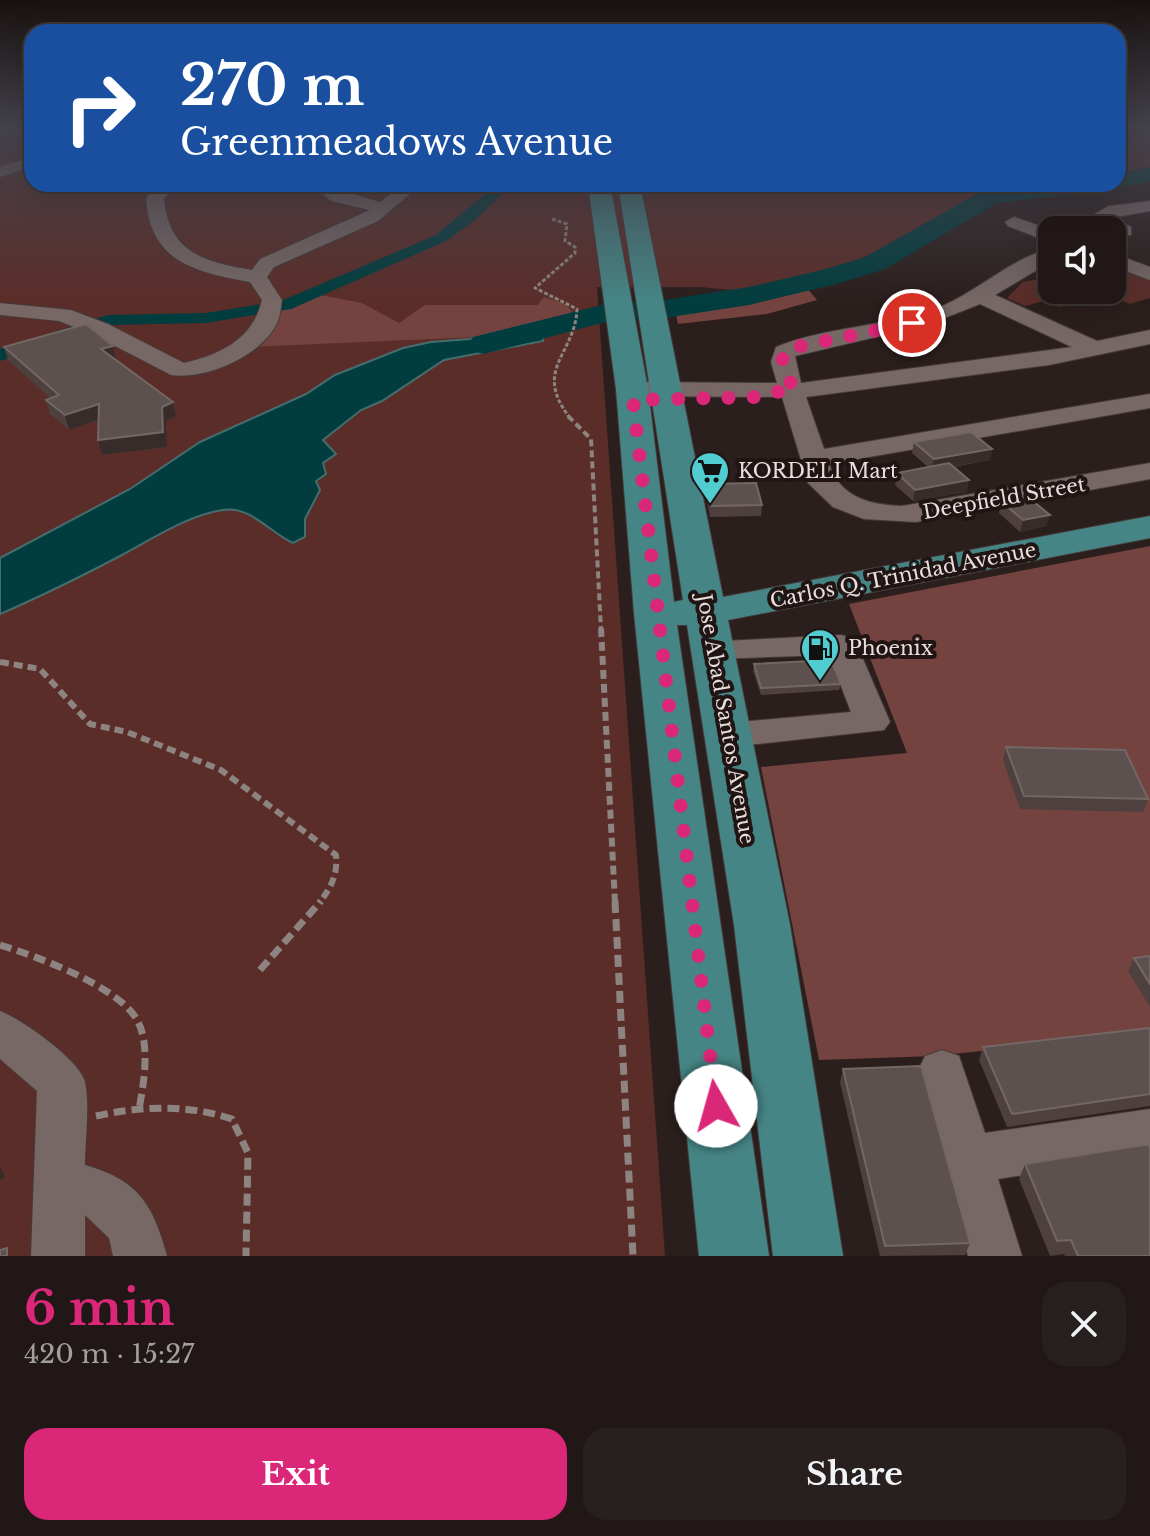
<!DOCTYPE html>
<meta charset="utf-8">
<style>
body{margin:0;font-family:"Libre Baskerville",serif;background:#28201f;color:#f1f3f6;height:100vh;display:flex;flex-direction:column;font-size:30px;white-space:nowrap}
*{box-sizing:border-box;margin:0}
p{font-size:26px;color:#a29fa1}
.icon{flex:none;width:44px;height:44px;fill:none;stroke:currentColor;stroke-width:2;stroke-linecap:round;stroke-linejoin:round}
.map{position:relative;height:1256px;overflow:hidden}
.drawer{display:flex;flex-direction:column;background:#201716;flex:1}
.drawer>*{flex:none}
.guide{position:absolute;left:24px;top:24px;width:1102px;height:168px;border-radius:24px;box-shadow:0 8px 32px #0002,0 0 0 2px #3d3635;background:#1a4fa0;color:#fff;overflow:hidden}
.fabs{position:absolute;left:1038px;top:216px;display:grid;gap:16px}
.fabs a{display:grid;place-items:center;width:88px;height:88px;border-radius:16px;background:#201716;box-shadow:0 8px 32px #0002,0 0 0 2px #3d3635;font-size:40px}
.pin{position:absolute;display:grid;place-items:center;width:68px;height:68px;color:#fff;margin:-34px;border:4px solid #fff;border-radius:50%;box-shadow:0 2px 8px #0007}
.me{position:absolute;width:88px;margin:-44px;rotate:353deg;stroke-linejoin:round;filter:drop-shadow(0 0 6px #0008)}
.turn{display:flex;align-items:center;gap:28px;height:168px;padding:0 24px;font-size:36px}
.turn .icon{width:104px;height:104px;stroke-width:2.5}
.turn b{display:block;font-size:56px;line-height:68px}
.round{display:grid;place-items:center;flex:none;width:84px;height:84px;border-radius:24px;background:#28201f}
.headline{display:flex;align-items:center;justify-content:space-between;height:136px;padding:0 24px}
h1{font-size:48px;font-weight:800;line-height:60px;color:#db2777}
.button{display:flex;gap:16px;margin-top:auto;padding:16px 24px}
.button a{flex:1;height:92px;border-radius:24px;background:#db2777;color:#fff;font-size:32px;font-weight:800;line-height:92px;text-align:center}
.button a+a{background:#28201f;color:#f1f3f6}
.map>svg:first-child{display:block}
</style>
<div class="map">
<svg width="1150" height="1256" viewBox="0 0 1150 1256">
<rect width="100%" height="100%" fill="#2b1f1d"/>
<!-- green -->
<g fill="#5b2d29">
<polygon points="0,127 32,127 32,184 1049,184 985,194 862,261 804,278 741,291 701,287 597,287 665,1256 0,1256"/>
<polygon points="1118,127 1150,127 1150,167 1118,173"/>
<polygon points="1112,264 1150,278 1150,298 1130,304 1106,294 1059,307 1044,301 1025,306 1007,298 1023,282 1052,277 1052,290 1112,290"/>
</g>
<!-- forest -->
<g fill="#74433f">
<polygon points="806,287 817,300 767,314 678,324 675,310"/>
<polygon points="320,295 362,303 399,323 425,305 538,305 544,297 565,304 572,311 566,320 477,337 247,347 277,311"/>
<polygon points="1150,546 1150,1033 935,1056 819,1060 761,767 907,753 849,604"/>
</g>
<!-- water -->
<path fill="#013d3f" stroke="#466d6e" stroke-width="2" d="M 542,321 L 543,341 L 444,360 L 382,401 L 361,410 L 323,440 L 336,454 L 323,463 L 326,474 L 316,481 L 320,490 L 305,519 L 305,537 L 293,543 C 269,532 251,506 223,510 C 188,515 152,539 122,555 C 82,576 42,596 0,614 L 0,558 L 130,489 L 200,442 L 306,394 L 335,375 L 403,348 L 431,342 L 470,339 Z"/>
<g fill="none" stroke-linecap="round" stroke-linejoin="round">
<!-- canal -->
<polygon fill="#013d3f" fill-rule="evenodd" points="497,184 512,184 476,219 446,241 291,309 206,323 110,325 0,361 0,349 108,315 206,313 281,301 436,235"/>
<!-- river -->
<g fill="#013d3f" fill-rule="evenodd">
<polygon points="1150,167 1150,181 1118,188 1108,184 1118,184 1118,174"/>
<polygon points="1032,184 1108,184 1096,191 997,203 885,269 840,283 749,305 658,319 610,321 484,354 473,351 468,344 473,337 610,303 658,301 749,287 822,270 865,257 982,191"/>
</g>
<!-- minor casing -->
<g stroke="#463b3a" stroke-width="2">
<g id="minor">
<polygon points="32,157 32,167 0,177 0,167"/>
<path d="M 159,184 L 177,184 L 164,199 C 169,253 204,262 252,270 L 260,259 L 370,210 L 331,201 L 311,184 C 334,184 356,196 380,202 L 403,184 L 422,184 L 378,221 L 274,267 L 267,277 L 282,300 C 281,308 280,318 276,325 C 259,357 206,380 171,375 L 92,334 L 59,321 L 0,315 L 0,303 L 71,310 L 108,324 L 184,363 C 221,354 253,339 262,300 L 250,282 C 195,272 150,262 146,198 Z"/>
<polygon points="1150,201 1150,211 1110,218 1131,227 1131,235 1117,235 1096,226 1091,216 1109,206"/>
<polygon points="1014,217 1052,230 1052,243 1008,226 1005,222"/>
<path d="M 1052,248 L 1052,261 L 995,295 L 1097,341 L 1150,330 L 1150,344 L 1049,365 L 806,397 L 824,449 L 1150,394 L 1150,408 L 829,464 C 840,497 869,505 902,506 L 1150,463 L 1150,479 L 916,522 L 864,519 L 833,507 L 808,483 L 782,397 L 638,396 L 626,389 L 638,382 L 777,383 L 771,362 L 776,347 C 825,327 881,327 932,310 C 975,295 1008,259 1052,248 ZM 980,304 L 1072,347 L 801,383 L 795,356 L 927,325 Z"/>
<polygon points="1112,253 1150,267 1150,280 1112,266"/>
<polygon points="841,635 853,638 857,645 890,722 884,730 729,747 716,743 711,735 716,727 729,723 851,712 829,655 714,659 702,656 698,649 702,642"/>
<path d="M 0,1011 C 21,1019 80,1060 85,1082 C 90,1107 85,1139 85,1165 C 139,1180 153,1205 167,1256 L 113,1256 L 109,1238 L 85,1215 L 85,1256 L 31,1256 L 37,1091 L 0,1059 Z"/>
<polygon points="942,1050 959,1056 985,1133 1150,1109 1150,1155 998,1179 1022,1256 968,1256 918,1071 925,1056"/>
</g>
</g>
<!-- major casing -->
<g stroke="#463b3a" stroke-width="2">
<polygon id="major" points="588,184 610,184 648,389 674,602 683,600 618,184 640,184 723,597 1150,516 1150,538 728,620 790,925 843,1256 773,1256 734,925 687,625 677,625 769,1256 699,1256 634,613 616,389"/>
</g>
<!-- path-far3 -->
<path stroke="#8d8381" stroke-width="3" stroke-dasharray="4 2" stroke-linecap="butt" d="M 552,219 L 567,224 L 565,241 L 575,247 L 575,253 L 535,288 L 577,309 C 575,355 532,369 570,418"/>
<!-- path-far2 -->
<polyline stroke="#8d8381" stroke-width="4" stroke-dasharray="7 4" stroke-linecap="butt" points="568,416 591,439 601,630"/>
<!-- path-far1 -->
<g stroke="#8d8381" stroke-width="6" stroke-dasharray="9 5" stroke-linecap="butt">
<polyline points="601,628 615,903"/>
<path d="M 0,662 L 40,669 L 90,724 L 127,732 L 221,770 L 336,855 C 338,874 331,888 319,903"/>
</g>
<!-- path -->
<g stroke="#8d8381" stroke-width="7" stroke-dasharray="12 6" stroke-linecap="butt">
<polyline points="615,901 633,1256"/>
<path d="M 0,945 C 36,956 115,985 136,1018 C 151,1043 144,1082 139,1109"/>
<polyline points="260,970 321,901"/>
<path d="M 96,1116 C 142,1106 187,1104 232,1119 L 248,1153 L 246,1256"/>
</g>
<!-- minor -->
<use href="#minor" fill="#776866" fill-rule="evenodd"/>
<!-- major -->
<use href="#major" fill="#468586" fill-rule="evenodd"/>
</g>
<!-- wall -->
<g fill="#4d403e">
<polygon points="4,347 116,359 115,359 173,402 176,416 166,421 167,447 102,455 99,420 69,430 50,414 46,400 50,398 8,360"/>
<polygon points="914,442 992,449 990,460 953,467 967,492 913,501 895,485 897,473 928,467 912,453"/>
<polygon points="706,484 762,505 761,516 710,517 706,495"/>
<polygon points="1002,502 1050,515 1046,526 1020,532 999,513"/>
<polygon points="754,664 841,684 839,690 761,695 753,671"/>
<polygon points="1006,747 1148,799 1143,812 1020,809 1003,760"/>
<polygon points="1150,956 1150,1007 1128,971 1134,958"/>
<polygon points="1150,1028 1150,1107 1150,1106 1007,1127 979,1060 983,1047"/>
<polygon points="843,1069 970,1243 965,1255 880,1256 840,1082"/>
<polygon points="1025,1164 1150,1256 1065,1256 1064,1254 1050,1256 1019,1179"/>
</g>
<!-- shaded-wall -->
<g fill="#382c2a">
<polygon points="113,346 116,359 104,363 101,349"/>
<polygon points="173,402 176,416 166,421 167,447 102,455 98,440"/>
<polygon points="99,404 103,418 69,430 65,415"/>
<polygon points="992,449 990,460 931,470 934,459"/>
<polygon points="969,480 967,492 913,501 915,490"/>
<polygon points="1050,515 1046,526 1020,532 1023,520"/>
<polygon points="0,1166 5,1177 0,1180"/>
</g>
<!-- building -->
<g fill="#5d514f" stroke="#736765" stroke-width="2">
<polygon points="86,324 113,346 101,349 173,402 162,407 163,432 98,440 99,404 65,415 46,400 59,395 4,347"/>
<polygon points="971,432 992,449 934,459 914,442"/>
<polygon points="949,463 969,480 915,490 897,473"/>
<polygon points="756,483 762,505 711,506 706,484"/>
<polygon points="1028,497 1050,515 1023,520 1002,502"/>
<polygon points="831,660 841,684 761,688 754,664"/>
<polygon points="1006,747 1125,750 1148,799 1024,796"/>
<polygon points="1150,956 1150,984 1134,958"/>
<polygon points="1150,1028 1150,1094 1012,1114 983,1047"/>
<polygon points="921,1066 970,1243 885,1246 843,1069"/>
<polygon points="1143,1145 1150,1145 1150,1256 1078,1256 1071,1240 1057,1241 1025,1164"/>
<polygon points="7,1248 7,1256 0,1256 0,1250"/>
</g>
<!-- sky -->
<linearGradient id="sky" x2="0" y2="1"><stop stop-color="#181110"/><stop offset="0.42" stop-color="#44424c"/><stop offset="1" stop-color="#44424c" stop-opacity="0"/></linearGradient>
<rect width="1150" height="303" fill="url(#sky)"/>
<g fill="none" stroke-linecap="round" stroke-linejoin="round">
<!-- route -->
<polyline stroke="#db2777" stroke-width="14" stroke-dasharray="0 25.2" points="716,1106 633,400 758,397 772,392 794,391 782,362 784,352 796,347 912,323"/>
</g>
<!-- icons -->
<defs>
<g id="supermarket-pin" transform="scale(2)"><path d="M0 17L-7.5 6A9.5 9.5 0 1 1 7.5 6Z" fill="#51ccd1" stroke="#211514"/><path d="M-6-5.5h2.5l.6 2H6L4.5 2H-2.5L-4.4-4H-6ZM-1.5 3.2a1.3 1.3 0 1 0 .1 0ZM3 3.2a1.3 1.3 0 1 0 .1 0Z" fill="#111"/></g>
<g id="fuel-pin" transform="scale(2)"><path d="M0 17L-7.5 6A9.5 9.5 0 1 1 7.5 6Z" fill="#51ccd1" stroke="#211514"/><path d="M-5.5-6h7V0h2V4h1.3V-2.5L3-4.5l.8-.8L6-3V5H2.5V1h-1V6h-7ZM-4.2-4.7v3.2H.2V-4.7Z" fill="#111"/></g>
</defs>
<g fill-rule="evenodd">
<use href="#supermarket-pin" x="710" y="471"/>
<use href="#fuel-pin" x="820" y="648"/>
</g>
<g text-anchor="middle" stroke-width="8" stroke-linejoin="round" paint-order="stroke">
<!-- poi labels -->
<g font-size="20" fill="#e7dedd" stroke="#211514" text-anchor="start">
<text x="738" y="478">KORDELI Mart</text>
<text x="848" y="655">Phoenix</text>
</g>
<!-- street labels -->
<g font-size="20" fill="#e7dedd" stroke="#211514">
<text transform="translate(1004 498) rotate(-10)" y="7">Deepfield Street</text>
<text transform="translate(903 575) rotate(-11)" y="7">Carlos Q. Trinidad Avenue</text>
<text transform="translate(726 719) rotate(80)" y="7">Jose Abad Santos Avenue</text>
</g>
</g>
</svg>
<div class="fabs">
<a><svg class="icon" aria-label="sound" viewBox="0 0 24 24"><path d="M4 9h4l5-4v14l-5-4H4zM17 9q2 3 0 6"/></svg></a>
</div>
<div class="pin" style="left:912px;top:323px;background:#d93025"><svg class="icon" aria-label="arrive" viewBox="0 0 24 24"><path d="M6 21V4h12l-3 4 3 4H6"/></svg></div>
<svg class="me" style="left:716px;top:1106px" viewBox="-20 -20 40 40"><circle r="19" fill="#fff"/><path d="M0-13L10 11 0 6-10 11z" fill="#db2777"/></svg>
<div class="guide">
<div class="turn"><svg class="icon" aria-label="right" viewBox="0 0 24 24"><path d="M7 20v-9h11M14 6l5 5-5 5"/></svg><div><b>270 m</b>Greenmeadows Avenue</div></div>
</div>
</div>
<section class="drawer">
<div class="headline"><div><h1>6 min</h1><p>420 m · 15:27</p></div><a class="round"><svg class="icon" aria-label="close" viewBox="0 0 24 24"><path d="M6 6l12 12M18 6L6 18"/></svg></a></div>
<div class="button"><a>Exit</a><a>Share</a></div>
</section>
